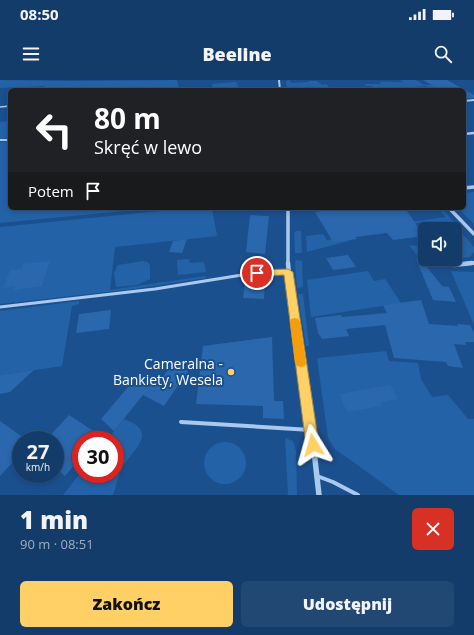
<!DOCTYPE html>
<html lang="pl">
<meta charset="utf-8">
<style>
body{margin:0;font-family:"Open Sans",sans-serif;background:#214773;color:#f1f3f6;height:100vh;display:flex;flex-direction:column;font-size:15px;white-space:nowrap}
*{box-sizing:border-box;margin:0}
p{font-size:13px;color:#9dadc1}
.icon{flex:none;width:22px;height:22px;fill:none;stroke:currentColor;stroke-width:2;stroke-linecap:round;stroke-linejoin:round}
.map{position:relative;height:415px;overflow:hidden}
.side{display:flex;flex-direction:column;background:#143c6b;flex:1}
.side>*{flex:none}
.guide{position:absolute;left:8px;top:8px;width:458px;height:122px;border-radius:6px;box-shadow:0 2px 6px #0003,0 0 0 1px #33567e;background:#202124;color:#fff;overflow:hidden}
.controls{position:absolute;left:418px;top:142px;display:grid;gap:8px}
.controls a{display:grid;place-items:center;width:44px;height:44px;border-radius:6px;background:#143c6b;box-shadow:0 2px 6px #0003,0 0 0 1px #33567e;font-size:20px}
.speed{position:absolute;left:12px;top:351px;display:flex;gap:8px;font-size:20px;font-weight:700;text-align:center}
.speed>*{display:grid;place-content:center;width:52px;height:52px;border-radius:50%;background:#143c6b;box-shadow:0 2px 6px #0003,0 0 0 1px #33567e;line-height:1}
.speed small{font-size:10px;font-weight:400}
.speed .limit{border:6px solid #d22;background:#fff;color:#111}
.pin{position:absolute;display:grid;place-items:center;width:34px;height:34px;color:#fff;margin:-17px;border:2px solid #fff;border-radius:50%;box-shadow:0 1px 4px #0007}
.me{position:absolute;width:44px;margin:-22px;rotate:352deg;stroke-linejoin:round;filter:drop-shadow(0 0 3px #0008)}
.turn{display:flex;align-items:center;gap:14px;height:84px;padding:0 20px;font-size:18px}
.turn .icon{width:52px;height:52px;stroke-width:2.5}
.turn b{display:block;font-size:28px;line-height:34px}
.then{display:flex;align-items:center;height:38px;padding:0 20px;background:#0003;gap:8px;font-size:15px}
.round{display:grid;place-items:center;flex:none;width:42px;height:42px;border-radius:6px;background:#214773}
.head{display:flex;align-items:center;justify-content:space-between;height:68px;padding:0 20px}
h1{font-size:24px;font-weight:800;line-height:30px}
.cta{display:flex;gap:8px;margin-top:auto;padding:8px 20px}
.cta a{flex:1;height:46px;border-radius:6px;background:#ffd066;color:#111;font-size:16px;font-weight:800;line-height:46px;text-align:center}
.cta a+a{background:#214773;color:#f1f3f6}
.status{display:flex;justify-content:space-between;align-items:center;height:28px;padding:0 20px;background:#143c6b;direction:ltr}
.status svg{height:11px;fill:currentColor}
header{display:flex;justify-content:space-between;align-items:center;height:52px;padding:0 20px;background:#143c6b;font-size:18px;font-weight:800}
.map>svg:first-child{display:block}
</style>
<div class="status"><b>08:50</b><svg viewBox="0 0 49 12"><path d="M0 12V9h3v3zM5 12V6h3v6zM10 12V3h3v9zM15 12V0h3v12zM26 1h20v11H26zM47 4h2v5h-2z"/></svg></div>
<header><svg class="icon" aria-label="menu" viewBox="0 0 24 24"><path d="M4 6h16M4 12h16M4 18h16"/></svg>Beeline<svg class="icon" aria-label="search" viewBox="0 0 24 24"><circle cx="10" cy="10" r="6"/><path d="M15 15l6 6"/></svg></header>
<div class="map">
<svg width="474" height="415" viewBox="0 0 474 415">
<rect width="100%" height="100%" fill="#1b508f"/>
<!-- green -->
<g fill="#2462a8">
<polygon points="0,0 72,1 177,0 179,10 42,10 45,6 0,8"/>
<polygon points="290,0 291,3 309,2 309,1 317,1 322,5 326,4 330,8 343,7 347,10 287,10 286,1"/>
<path d="M 400,0 L 416,0 L 424,5 L 448,4 L 458,10 L 432,10 L 426,6 L 412,7 L 415,10 L 374,10 L 373,9 L 375,8 L 372,6 L 366,6 L 364,4 L 381,4 L 380,2 C 388,1 396,3 404,2 Z"/>
<polygon points="236,2 240,10 213,10 212,4"/>
<polygon points="10,41 10,58 0,59 0,42"/>
<polygon points="10,61 10,128 155,128 0,143 0,62"/>
<polygon points="474,112 474,144 458,128 464,128 464,113"/>
<polygon points="190,128 212,128 217,156 115,167 110,210 205,196 206,198 133,209 0,224 0,147"/>
<polygon points="438,128 441,128 456,144 433,141 404,145 403,143 446,137"/>
<polygon points="459,150 474,167 474,172 470,177 455,179 455,151"/>
<polygon points="297,151 301,151 302,173 295,173 294,152"/>
<polygon points="323,154 327,160 351,157 352,160 307,172 306,156"/>
<polygon points="409,165 425,167 425,179 454,179 423,183"/>
<polygon points="189,179 190,183 204,182 206,192 178,195 177,180"/>
<polygon points="297,180 302,181 303,207 297,208 295,182"/>
<polygon points="143,181 148,182 150,186 150,199 137,205 116,207 114,193 118,185"/>
<polygon points="368,191 374,201 385,199 401,223 311,237 307,200"/>
<polygon points="451,191 474,192 474,245"/>
<polygon points="298,214 303,214 309,266 306,266"/>
<polygon points="79,221 79,224 72,226 62,286 0,295 0,231"/>
<polygon points="386,271 389,281 418,283 421,299 432,317 448,315 468,339 474,339 474,415 399,415 335,369 328,358 317,278"/>
<path d="M 124,339 C 160,352 133,369 122,388 C 118,396 116,406 113,415 L 63,415 L 81,392 L 81,394 L 115,394 L 115,360 L 107,360 Z"/>
<polygon points="285,358 293,361 296,371 297,415 288,415"/>
<circle cx="225" cy="383" r="21"/>
</g>
<!-- building -->
<g fill="#2a67ad">
<polygon points="423,0 447,0 474,15 474,18 464,18 464,10 440,10"/>
<polygon points="346,128 405,128 424,156 393,160 387,153 355,157 357,159 333,162 315,132"/>
<polygon points="250,135 269,136 265,174 246,172"/>
<polygon points="187,159 182,173 169,172 173,161"/>
<polygon points="348,175 356,187 333,190 326,178"/>
<polygon points="419,177 442,206 449,207 456,222 433,220 416,179"/>
<polygon points="50,181 42,206 14,210 15,206 3,208 10,190 22,189 23,184"/>
<polygon points="245,203 265,204 264,219 243,218"/>
<polygon points="421,220 429,244 458,246 457,244 470,245 474,253 474,262 465,262 466,265 454,264 463,288 448,286 446,282 394,278 385,245 346,249 349,256 322,259 318,253 315,238 341,235 342,237 387,233 383,225"/>
<polygon points="111,230 109,249 76,253 79,234"/>
<polygon points="272,257 274,321 283,321 284,339 263,338 263,326 196,324 203,266"/>
<polygon points="172,284 188,291 164,326 143,315 114,351 101,339 139,294 159,303"/>
<polygon points="34,290 10,312 0,314 0,295"/>
<polygon points="390,305 398,319 380,322 382,326 347,332 339,314"/>
<polygon points="69,335 107,360 81,360 81,377 65,396 55,388 55,360 46,360"/>
<polygon points="0,341 21,356 21,373 0,396"/>
</g>
<g fill="none" stroke-linecap="round" stroke-linejoin="round">
<!-- lane-far3 -->
<polyline stroke="#a9c9ee" stroke-width="1.5" points="0,27 10,26"/>
<!-- lane-far2 -->
<polyline stroke="#a9c9ee" stroke-width="2" points="0,60 10,60"/>
<!-- lane-far1 -->
<polyline stroke="#a9c9ee" stroke-width="3" points="0,227 155,209 242,195 288,192"/>
<!-- lane -->
<g stroke="#a9c9ee" stroke-width="4">
<polyline points="181,342 311,350"/>
<polyline points="317,396 333,402 358,415"/>
</g>
<!-- street-far4 -->
<g stroke="#a9c9ee" stroke-width="2">
<polyline points="279,0 280,10"/>
<polyline points="464,21 474,20"/>
</g>
<!-- street-far3 -->
<polyline stroke="#a9c9ee" stroke-width="2.5" points="464,54 474,53"/>
<!-- street-far2 -->
<g stroke="#a9c9ee" stroke-width="3.5">
<polyline points="464,108 474,107"/>
<polyline points="449,128 474,154"/>
<polyline points="288,184 288,128"/>
<polyline points="462,184 474,183"/>
</g>
<!-- street-far1 -->
<g stroke="#a9c9ee" stroke-width="4.5">
<polyline points="288,183 292,231 300,285"/>
<polyline points="454,185 472,183"/>
</g>
<!-- street -->
<polyline stroke="#a9c9ee" stroke-width="5.5" points="300,284 313,362 319,415"/>
</g>
<!-- route -->
<polygon fill="#ffd066" stroke="#a68742" points="288,189 293,192 319,365 318,370 313,372 308,370 306,365 284,195 257,196 253,193 257,190"/>
<!-- slow -->
<polygon fill="#f59e0b" points="295,238 298,239 300,242 306,283 305,286 301,287 297,286 295,283 290,242 291,239"/>
<!-- markers -->
<circle fill="#ffd066" stroke="#1b508f" stroke-width="1.5" cx="231" cy="292" r="4"/>
<g text-anchor="middle" stroke-width="4" stroke-linejoin="round" paint-order="stroke">
<!-- near-poi labels -->
<g font-size="14" fill="#fff" stroke="#1b508f" text-anchor="end">
<text x="223" y="289">Cameralna -<tspan x="223" dy="16">Bankiety, Wesela</tspan></text>
</g>
</g>
</svg>
<div class="controls">
<a><svg class="icon" aria-label="sound" viewBox="0 0 24 24"><path d="M4 9h4l5-4v14l-5-4H4zM17 9q2 3 0 6"/></svg></a>
</div>
<div class="speed"><div>27<small>km/h</small></div><div class="limit">30</div></div>
<div class="pin" style="left:257px;top:193px;background:#d93025"><svg class="icon" aria-label="arrive" viewBox="0 0 24 24"><path d="M6 21V4h12l-3 4 3 4H6"/></svg></div>
<svg class="me" style="left:313px;top:365px" viewBox="-20 -20 40 40"><path d="M0-17L14 15 0 8-14 15z" fill="#ffd066" stroke="#fff" stroke-width="4"/></svg>
<div class="guide">
<div class="turn"><svg class="icon" aria-label="left" viewBox="0 0 24 24"><path d="M17 20v-9H6M10 6l-5 5 5 5"/></svg><div><b>80 m</b>Skręć w lewo</div></div>
<div class="then">Potem<svg class="icon" aria-label="arrive" viewBox="0 0 24 24"><path d="M6 21V4h12l-3 4 3 4H6"/></svg></div>
</div>
</div>
<section class="side">
<div class="head"><div><h1>1 min</h1><p>90 m · 08:51</p></div><a class="round" style="background:#d93025;color:#fff"><svg class="icon" aria-label="close" viewBox="0 0 24 24"><path d="M6 6l12 12M18 6L6 18"/></svg></a></div>
<div class="cta"><a>Zakończ</a><a>Udostępnij</a></div>
</section>
